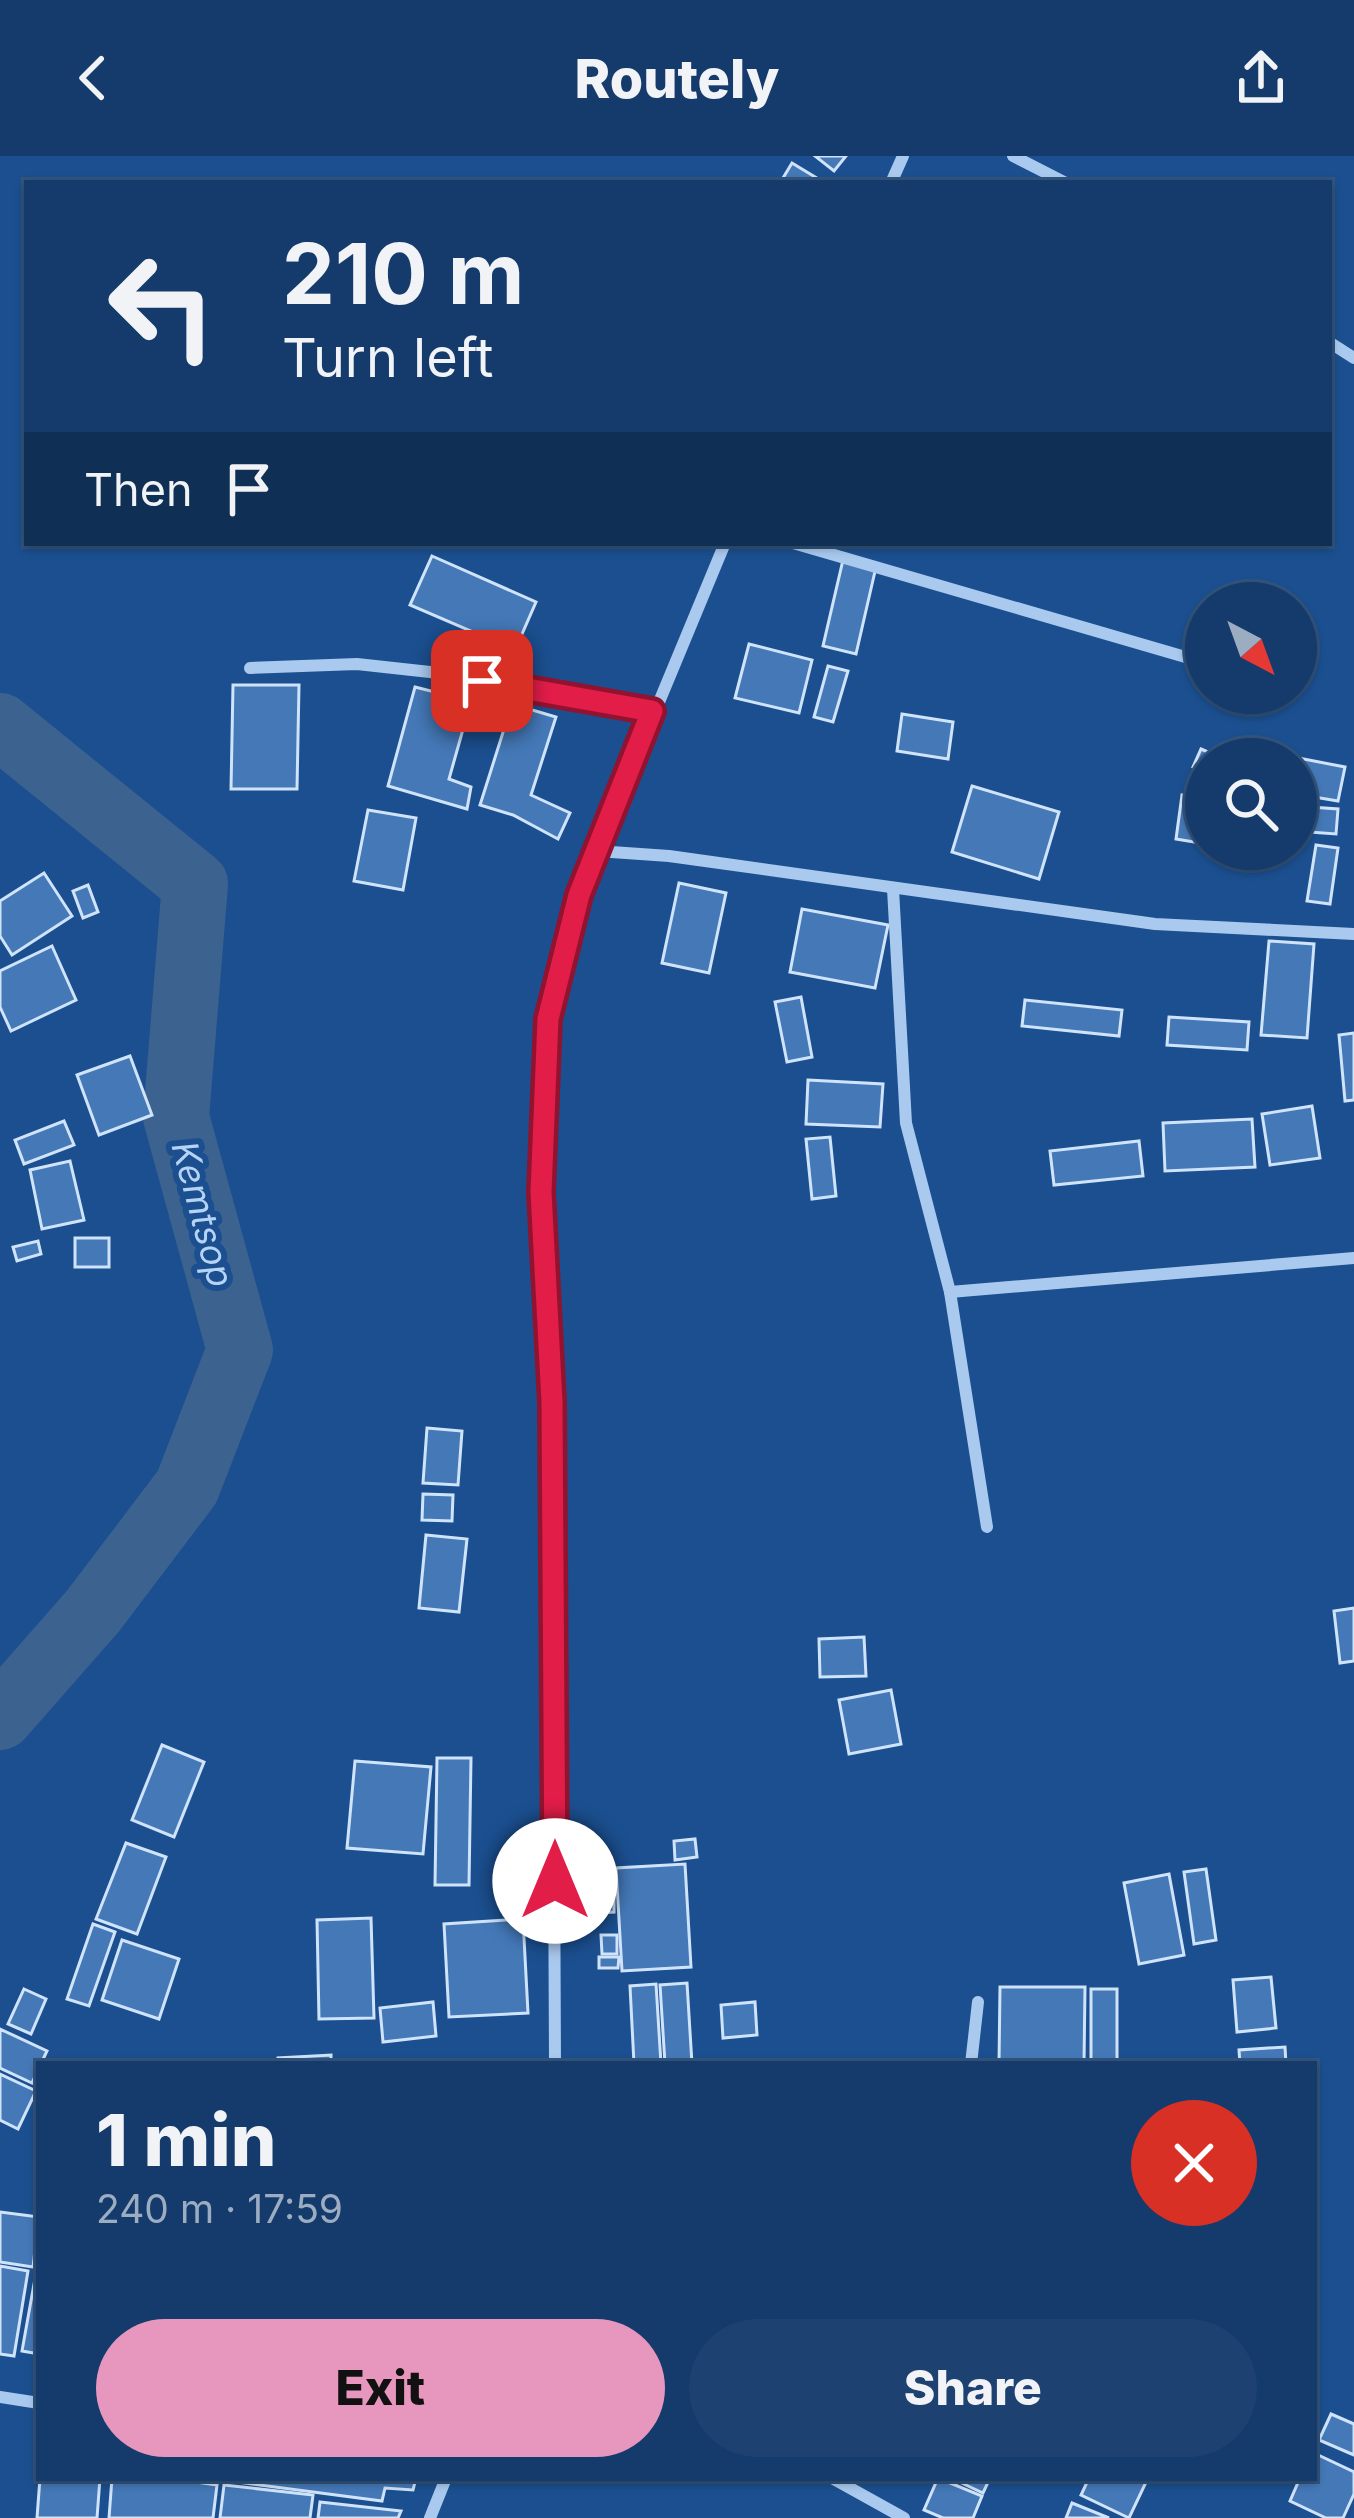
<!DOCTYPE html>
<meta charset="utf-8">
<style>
body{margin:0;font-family:Inter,sans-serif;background:#1d4271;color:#f1f3f6;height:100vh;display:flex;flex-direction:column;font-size:45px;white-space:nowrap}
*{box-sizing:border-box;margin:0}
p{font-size:39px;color:#9dadc1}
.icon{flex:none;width:66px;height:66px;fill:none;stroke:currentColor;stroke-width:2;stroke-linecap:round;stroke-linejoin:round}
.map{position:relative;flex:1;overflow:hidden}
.details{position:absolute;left:36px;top:1905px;width:1281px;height:420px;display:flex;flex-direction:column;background:#143b6b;border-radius:0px;box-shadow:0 3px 9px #0004,0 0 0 3px #33557e}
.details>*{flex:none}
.top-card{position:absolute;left:24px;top:24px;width:1308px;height:366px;border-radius:0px;box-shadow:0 3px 9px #0004,0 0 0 3px #33557e;background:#143b6b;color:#f1f3f6;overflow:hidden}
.needle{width:78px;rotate:139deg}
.fabs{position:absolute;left:1185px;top:426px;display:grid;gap:24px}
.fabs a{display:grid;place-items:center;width:132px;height:132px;border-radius:50%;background:#143b6b;box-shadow:0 3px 9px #0004,0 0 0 3px #33557e;font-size:60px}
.pin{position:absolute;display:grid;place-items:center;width:102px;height:102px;color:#fff;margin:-51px;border-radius:24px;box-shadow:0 6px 18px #0006}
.me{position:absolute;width:132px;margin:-66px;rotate:0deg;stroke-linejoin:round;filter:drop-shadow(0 0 9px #0008)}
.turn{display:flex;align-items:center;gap:42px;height:252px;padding:0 60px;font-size:54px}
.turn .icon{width:156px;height:156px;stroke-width:2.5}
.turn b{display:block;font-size:84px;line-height:102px}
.then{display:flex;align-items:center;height:114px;padding:0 60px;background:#0003;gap:24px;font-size:45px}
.round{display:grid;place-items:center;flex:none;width:126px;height:126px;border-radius:63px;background:#1d4271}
.summary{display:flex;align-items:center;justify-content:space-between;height:204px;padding:0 60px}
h1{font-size:72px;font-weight:800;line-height:90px}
.button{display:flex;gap:24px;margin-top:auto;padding:24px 60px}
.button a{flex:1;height:138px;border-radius:72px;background:#e797bd;color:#111;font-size:48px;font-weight:800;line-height:138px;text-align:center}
.button a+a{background:#1d4271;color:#f1f3f6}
header{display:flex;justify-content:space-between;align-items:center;height:156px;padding:0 60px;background:#143b6b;font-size:54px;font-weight:800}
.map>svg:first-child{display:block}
</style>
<header><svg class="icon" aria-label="back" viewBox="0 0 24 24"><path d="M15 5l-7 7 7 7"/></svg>Routely<svg class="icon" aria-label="share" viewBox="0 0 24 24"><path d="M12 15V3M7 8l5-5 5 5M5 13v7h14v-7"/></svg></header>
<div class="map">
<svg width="1354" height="2362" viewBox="0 0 1354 2362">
<rect width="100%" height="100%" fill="#1b4f8f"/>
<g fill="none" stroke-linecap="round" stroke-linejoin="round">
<!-- river -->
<polyline stroke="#3c6290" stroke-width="66" points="0,570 195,728 176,961 240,1194 187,1331 93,1455 0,1561"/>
</g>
<!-- building -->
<g fill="#4478b7" stroke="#cfe3fa" stroke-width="3">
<polygon points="815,0 846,0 834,15"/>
<polygon points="792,7 825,27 780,27"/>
<polygon points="432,400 536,446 515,494 410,449"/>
<polygon points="843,404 876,411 856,498 823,490"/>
<polygon points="749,488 812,504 799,557 735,542"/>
<polygon points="828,510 848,515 833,566 814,561"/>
<polygon points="233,529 299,529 297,633 231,633"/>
<polygon points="415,531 471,545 449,623 471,631 467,653 388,630"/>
<polygon points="512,548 556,561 531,639 570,657 558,683 513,659 480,649"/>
<polygon points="902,558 953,566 948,603 897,595"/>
<polygon points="1201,593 1224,603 1206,603 1206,617 1193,611"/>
<polygon points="1283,599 1345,611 1338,645 1296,638 1296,603 1282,603"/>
<polygon points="972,630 1059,656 1039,723 952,696"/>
<polygon points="1182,639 1206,643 1206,688 1176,683"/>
<polygon points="1296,650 1338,653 1336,678 1296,675"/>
<polygon points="368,654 416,662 403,734 354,725"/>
<polygon points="1316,689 1338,692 1330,748 1307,745"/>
<polygon points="44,717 72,760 12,799 0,780 0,745"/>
<polygon points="679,727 726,737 709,817 662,807"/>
<polygon points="88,729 98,756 83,762 73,735"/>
<polygon points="802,753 888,769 875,832 790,816"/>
<polygon points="1269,785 1314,788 1307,882 1261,879"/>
<polygon points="52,790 76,844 11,875 0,851 0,815"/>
<polygon points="801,841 812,901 787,906 775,846"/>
<polygon points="1025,844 1122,854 1119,880 1022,870"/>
<polygon points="1169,861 1249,866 1247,894 1167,889"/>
<polygon points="1354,877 1354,944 1345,945 1339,879"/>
<polygon points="130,900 152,959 99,979 77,919"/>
<polygon points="808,924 883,928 880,971 806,968"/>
<polygon points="1312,950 1320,1002 1270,1009 1262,958"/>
<polygon points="1252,963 1255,1011 1165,1015 1163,967"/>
<polygon points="64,965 74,989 24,1008 15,984"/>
<polygon points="830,981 836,1040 812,1043 806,983"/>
<polygon points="1139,985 1143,1020 1054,1029 1050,995"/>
<polygon points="70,1005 84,1064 42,1073 30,1014"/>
<rect x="75" y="1082" width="34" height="29"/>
<polygon points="38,1085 41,1098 17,1105 13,1091"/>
<polygon points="427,1272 462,1275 458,1329 423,1327"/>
<polygon points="423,1338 453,1339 452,1365 422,1364"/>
<polygon points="426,1379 467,1383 459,1456 419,1452"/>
<polygon points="1354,1452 1354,1505 1340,1507 1334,1455"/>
<polygon points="864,1481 866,1520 820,1521 819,1483"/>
<polygon points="891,1534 901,1588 849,1598 839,1544"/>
<polygon points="162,1589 204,1606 174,1681 132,1664"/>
<polygon points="437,1602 471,1602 469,1729 435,1729"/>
<polygon points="355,1605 431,1611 423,1698 347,1692"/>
<polygon points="695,1683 697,1701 675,1704 674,1685"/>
<polygon points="126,1687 166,1701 137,1778 96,1763"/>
<polygon points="685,1708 691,1811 622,1815 616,1712"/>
<polygon points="1206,1713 1216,1784 1194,1788 1184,1716"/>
<polygon points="1169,1718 1184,1799 1139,1808 1124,1727"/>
<polygon points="600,1739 614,1739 614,1756 600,1757"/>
<polygon points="371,1762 374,1862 319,1863 317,1764"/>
<polygon points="523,1763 528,1857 449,1861 444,1768"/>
<polygon points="93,1768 115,1776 89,1850 67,1843"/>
<polygon points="601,1779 617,1779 617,1798 602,1798"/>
<polygon points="122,1784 179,1803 159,1863 102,1844"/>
<polygon points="599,1801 619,1801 618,1812 599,1812"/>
<polygon points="1271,1821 1276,1872 1237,1876 1233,1824"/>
<polygon points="687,1827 692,1908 665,1908 660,1829"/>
<polygon points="656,1828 661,1908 634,1908 630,1830"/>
<polygon points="1000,1831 1085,1831 1084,1908 999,1908"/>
<polygon points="24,1833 46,1843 31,1878 8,1868"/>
<rect x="1091" y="1833" width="26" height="75"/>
<polygon points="433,1846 436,1880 383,1886 380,1852"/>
<polygon points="755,1846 757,1879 723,1882 721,1849"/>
<polygon points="0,1873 47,1895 32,1927 0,1912"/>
<polygon points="1285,1891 1286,1908 1240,1908 1239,1894"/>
<polygon points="331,1899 331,1908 278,1908 278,1902"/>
<polygon points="0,1918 36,1935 18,1973 0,1964"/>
<polygon points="0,2056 39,2061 33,2111 0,2106"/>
<polygon points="0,2110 28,2115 14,2200 0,2198"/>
<polygon points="36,2117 39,2118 39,2198 22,2195"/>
<polygon points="1331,2258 1354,2268 1354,2299 1319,2284"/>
<polygon points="1314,2297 1354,2316 1354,2338 1343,2362 1326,2362 1290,2345 1300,2322 1314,2322"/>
<polygon points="40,2322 100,2322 97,2362 37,2362"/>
<polygon points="112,2322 167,2322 217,2329 213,2362 109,2362"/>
<polygon points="206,2322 416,2322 413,2334 385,2332 382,2345"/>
<polygon points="938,2322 982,2340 973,2362 943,2362 924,2354"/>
<polygon points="951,2322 990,2322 983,2337"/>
<polygon points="1089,2322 1148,2322 1129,2362 1081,2339"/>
<polygon points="224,2329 313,2339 310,2362 220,2362"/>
<polygon points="320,2346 401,2355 398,2362 318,2362"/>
<polygon points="1072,2347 1109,2362 1066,2362"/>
</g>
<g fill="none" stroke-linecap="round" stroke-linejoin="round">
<!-- minor -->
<g stroke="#a9c9ee" stroke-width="12">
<polyline points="1013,0 1066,27"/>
<polyline points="891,27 903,0"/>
<polyline points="1329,186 1354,202"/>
<polyline points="793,387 1206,507"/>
<polyline points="250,512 357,508 439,517 653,555"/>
<polyline points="597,695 669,700 1155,768 1354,778"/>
<polyline points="893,733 906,967 950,1136 987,1371"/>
<polyline points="950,1136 1354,1102"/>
<polyline points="555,1908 552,1246 541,1036 548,863 579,739 725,387"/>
<polyline points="971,1908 978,1846"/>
<polyline points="0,2241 39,2247"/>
<polyline points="832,2322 904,2362"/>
<polyline points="430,2362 446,2322"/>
</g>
</g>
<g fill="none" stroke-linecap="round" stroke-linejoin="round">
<!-- route casing -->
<g stroke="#92132f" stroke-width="30">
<polyline id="route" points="482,525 652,555 579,739 548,863 541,1036 552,1246 555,1725"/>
</g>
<!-- route -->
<use href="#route" stroke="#e11d48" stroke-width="21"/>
</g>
<g text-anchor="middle" stroke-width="12" stroke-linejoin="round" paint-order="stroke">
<!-- water labels -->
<g font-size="36" font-style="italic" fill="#b5d3f5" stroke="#1b4f8f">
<text transform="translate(203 1058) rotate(75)" y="13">Kemtsop</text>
</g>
</g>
</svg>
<div class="fabs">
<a><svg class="needle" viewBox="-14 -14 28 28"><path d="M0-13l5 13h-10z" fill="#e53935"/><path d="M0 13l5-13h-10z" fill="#9dadc1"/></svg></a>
<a><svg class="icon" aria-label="search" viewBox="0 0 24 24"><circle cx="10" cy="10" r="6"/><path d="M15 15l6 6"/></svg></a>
</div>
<div class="pin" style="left:482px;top:525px;background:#d93025"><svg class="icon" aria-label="arrive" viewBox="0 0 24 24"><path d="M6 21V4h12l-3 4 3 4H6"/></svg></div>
<svg class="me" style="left:555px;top:1725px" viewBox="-20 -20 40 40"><circle r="19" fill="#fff"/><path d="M0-13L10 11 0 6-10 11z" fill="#e11d48"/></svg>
<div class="top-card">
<div class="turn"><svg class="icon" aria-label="left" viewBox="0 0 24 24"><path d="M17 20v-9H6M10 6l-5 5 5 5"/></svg><div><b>210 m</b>Turn left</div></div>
<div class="then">Then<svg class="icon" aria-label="arrive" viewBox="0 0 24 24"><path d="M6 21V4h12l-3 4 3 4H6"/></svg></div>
</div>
<section class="details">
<div class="summary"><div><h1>1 min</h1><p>240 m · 17:59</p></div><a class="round" style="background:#d93025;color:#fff"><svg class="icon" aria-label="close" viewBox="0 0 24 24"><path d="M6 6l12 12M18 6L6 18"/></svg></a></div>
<div class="button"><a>Exit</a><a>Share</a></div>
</section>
</div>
